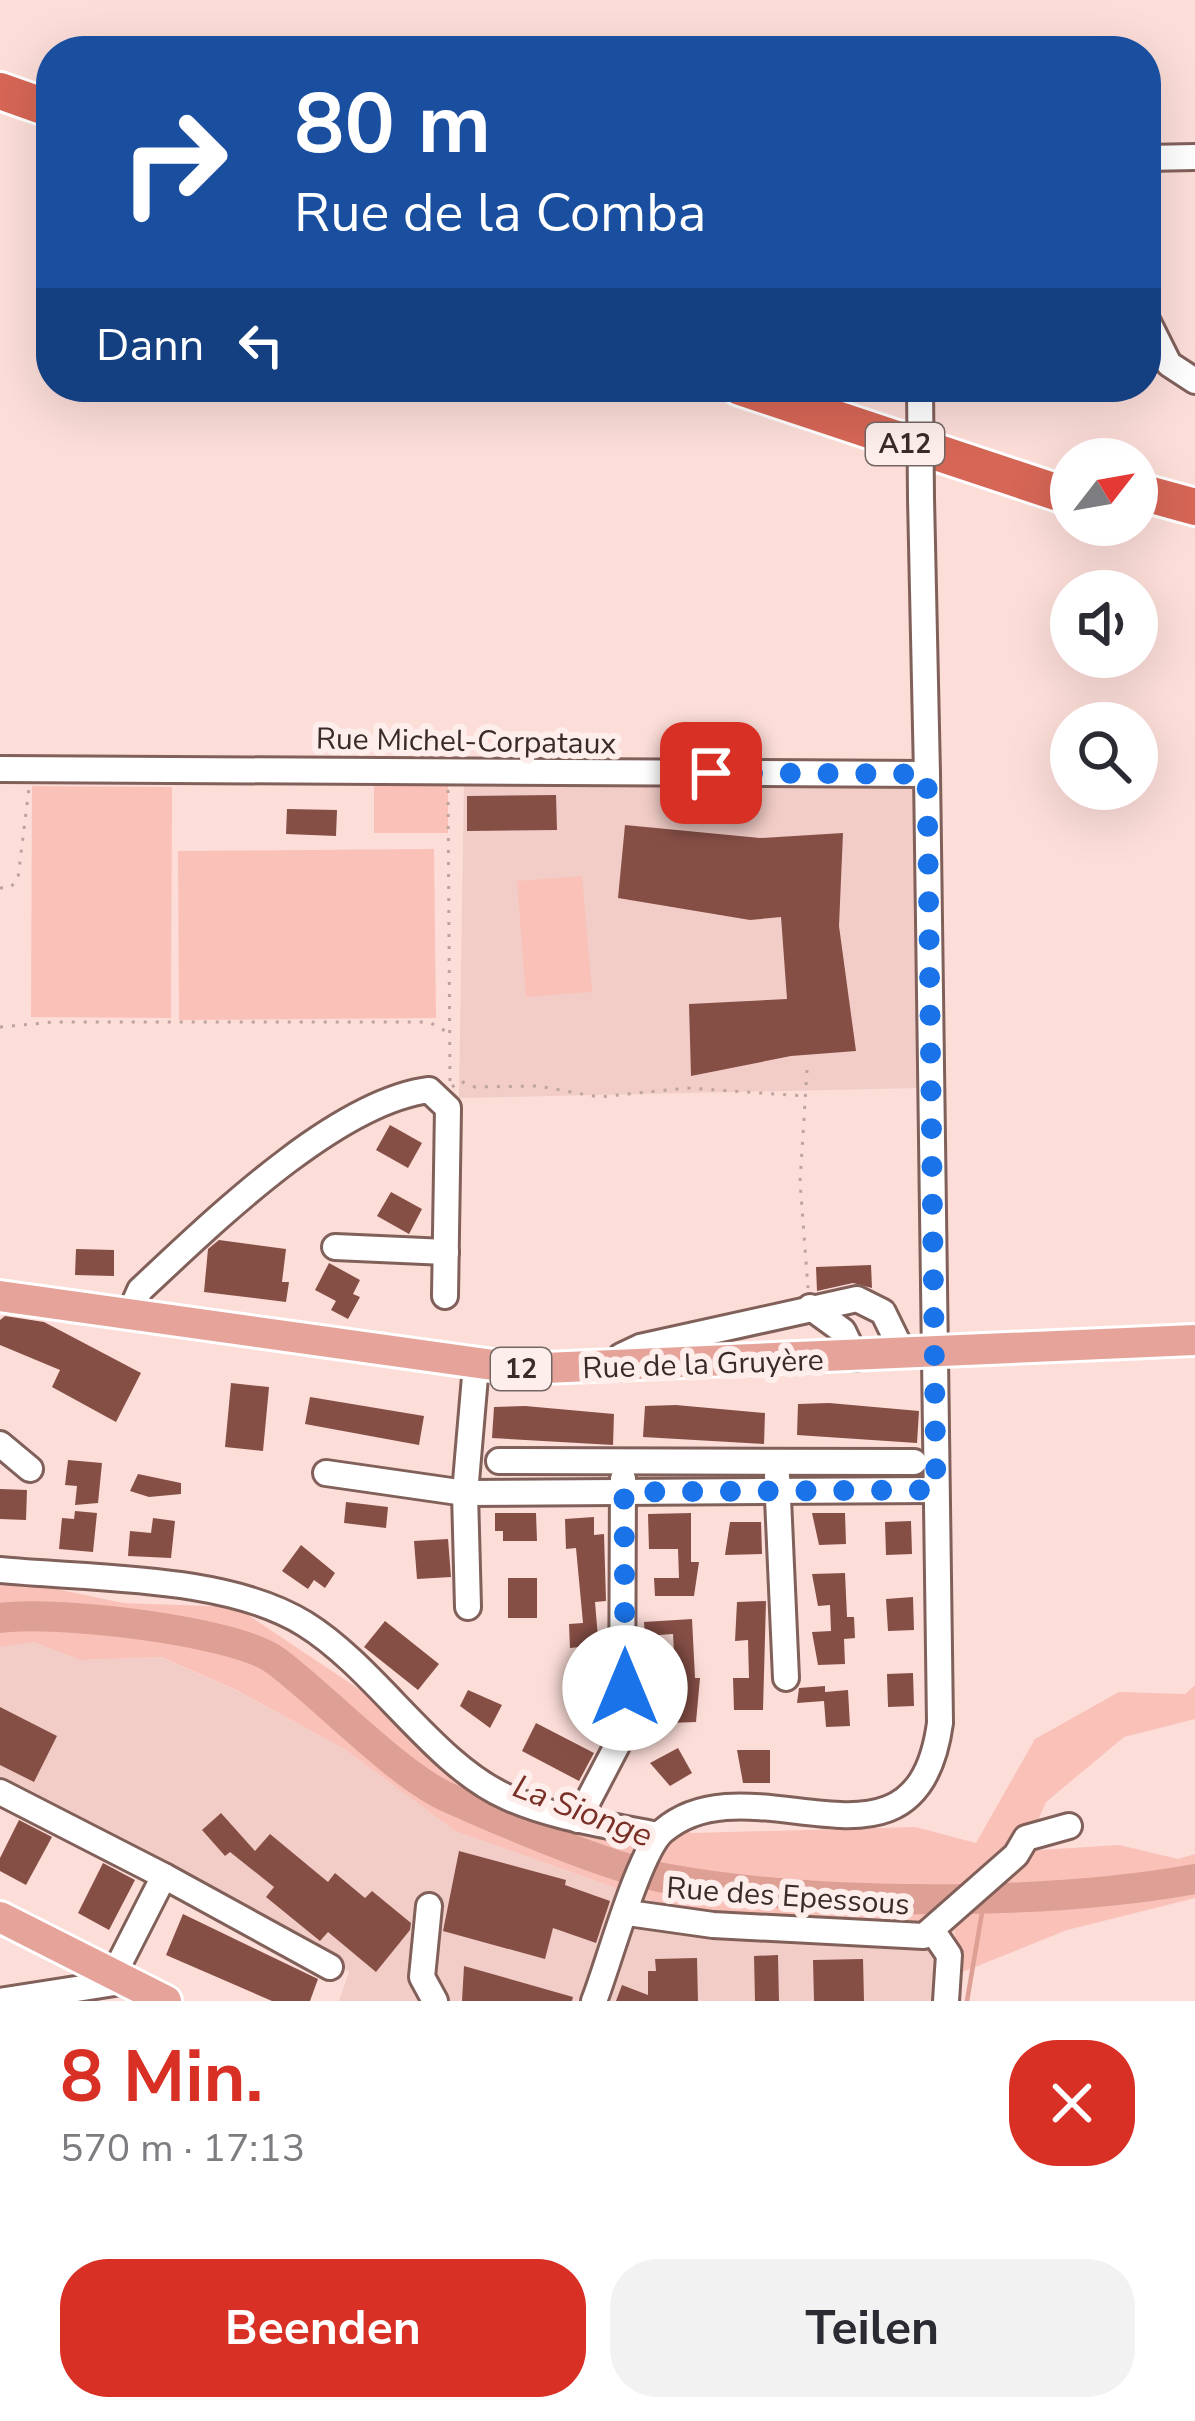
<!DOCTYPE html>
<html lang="de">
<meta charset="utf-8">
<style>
body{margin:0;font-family:"Nunito Sans",sans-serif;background:#f2f2f3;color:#2b2b33;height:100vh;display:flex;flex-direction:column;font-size:45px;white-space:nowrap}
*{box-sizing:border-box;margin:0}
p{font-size:39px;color:#7c7c81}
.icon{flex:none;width:66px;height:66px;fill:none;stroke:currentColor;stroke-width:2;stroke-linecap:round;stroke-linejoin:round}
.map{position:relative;height:2001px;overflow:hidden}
.drawer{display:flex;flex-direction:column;background:#fff;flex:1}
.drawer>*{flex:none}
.top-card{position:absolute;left:36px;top:36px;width:1125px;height:366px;border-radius:48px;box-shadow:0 12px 48px #0002;background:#1a4fa0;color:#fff;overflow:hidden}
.needle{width:78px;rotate:59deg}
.fabs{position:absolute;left:1050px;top:438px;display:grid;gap:24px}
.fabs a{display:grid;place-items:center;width:108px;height:108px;border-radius:50%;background:#fff;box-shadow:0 12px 48px #0002;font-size:60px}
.pin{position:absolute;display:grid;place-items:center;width:102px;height:102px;color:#fff;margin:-51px;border-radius:24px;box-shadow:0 6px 18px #0006}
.me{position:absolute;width:132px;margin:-66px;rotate:0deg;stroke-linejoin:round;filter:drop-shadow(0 0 9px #0008)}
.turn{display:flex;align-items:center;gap:42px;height:252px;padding:0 60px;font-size:54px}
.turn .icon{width:156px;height:156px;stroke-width:2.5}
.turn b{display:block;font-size:84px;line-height:102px}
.then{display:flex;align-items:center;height:114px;padding:0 60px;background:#0003;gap:24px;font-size:45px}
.round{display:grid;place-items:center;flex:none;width:126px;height:126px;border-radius:48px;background:#f2f2f3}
.summary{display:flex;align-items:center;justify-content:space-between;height:204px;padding:0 60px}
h1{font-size:72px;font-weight:700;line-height:90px;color:#d93025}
.cta{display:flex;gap:24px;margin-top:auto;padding:24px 60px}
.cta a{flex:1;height:138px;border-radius:48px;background:#d93025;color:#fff;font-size:48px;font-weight:700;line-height:138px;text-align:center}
.cta a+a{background:#f2f2f3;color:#2b2b33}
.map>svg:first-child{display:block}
</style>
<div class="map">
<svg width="1195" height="2001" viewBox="0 0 1195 2001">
<rect width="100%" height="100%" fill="#fcddd8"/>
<!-- built -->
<g fill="#f2cdc7">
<polygon points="464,781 915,785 919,1088 459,1098"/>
<polygon points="34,1642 80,1660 160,1657 235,1690 346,1750 455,1831 681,1911 954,1929 957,2001 339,2001 349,1972 273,1919 0,1783 0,1647"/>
</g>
<!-- green -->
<g fill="#f9c1b8">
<rect x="374" y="782" width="74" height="51"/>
<polygon points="32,786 172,787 171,1018 31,1017"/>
<polygon points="434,849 436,1018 179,1020 178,851"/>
<polygon points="582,876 592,992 526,997 517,881"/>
<polygon points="0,1577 123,1603 236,1607 525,1800 693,1833 915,1827 976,1843 1035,1739 1119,1692 1185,1694 1195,1685 1195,1719 1124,1737 1046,1802 1024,1851 1119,1845 1178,1859 1195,1854 1195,1898 1067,1930 960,1973 954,1929 681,1911 455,1831 346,1750 236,1690 161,1657 80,1660 34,1642 0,1647"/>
</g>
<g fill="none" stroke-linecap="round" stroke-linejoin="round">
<!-- stream -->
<polyline stroke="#de9f94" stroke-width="4.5" points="967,2001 985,1895"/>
<!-- river -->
<path stroke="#de9f94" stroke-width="30" d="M 0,1618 C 52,1610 235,1630 276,1661 C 323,1696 398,1775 447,1797 C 503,1822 611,1869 669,1879 C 819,1906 1045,1906 1195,1879"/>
</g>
<!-- building -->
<g fill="#864f46">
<polygon points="556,795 557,830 467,831 467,796"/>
<polygon points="287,809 337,810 336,836 286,834"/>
<polygon points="625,825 760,838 843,833 839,926 856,1051 791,1056 691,1076 689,1004 787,999 781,917 750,920 618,898"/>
<polygon points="390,1125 422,1143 408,1168 376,1150"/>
<polygon points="391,1192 422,1209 409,1234 377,1216"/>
<polygon points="219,1240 286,1249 282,1282 289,1282 286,1302 204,1292 208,1249"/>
<polygon points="76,1249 114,1250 114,1276 75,1275"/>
<polygon points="329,1263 360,1280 353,1294 360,1297 348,1319 331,1310 336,1301 315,1290"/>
<polygon points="871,1265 872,1288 853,1283 817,1291 816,1267"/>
<polygon points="5,1316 44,1322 141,1373 116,1422 52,1387 60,1370 0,1345 0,1320"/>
<polygon points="231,1383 269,1387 263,1451 225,1447"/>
<polygon points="310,1397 424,1416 419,1445 305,1424"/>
<polygon points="829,1403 919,1411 917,1443 797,1435 798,1404"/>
<polygon points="676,1405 765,1413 764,1444 643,1437 645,1406"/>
<polygon points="525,1406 614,1414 613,1445 492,1438 494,1407"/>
<polygon points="68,1460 102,1463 98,1503 75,1505 77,1486 65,1485"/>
<polygon points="138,1474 181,1483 181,1494 149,1497 130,1491"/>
<polygon points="0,1489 27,1490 26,1520 0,1519"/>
<polygon points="346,1502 388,1507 386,1528 344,1523"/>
<polygon points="75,1511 97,1513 93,1552 59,1549 62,1518 74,1519"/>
<polygon points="495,1513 536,1513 537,1541 503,1541 503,1531 495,1531"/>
<polygon points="691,1513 691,1562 699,1562 694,1596 655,1596 654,1578 679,1578 678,1549 649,1549 648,1514"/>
<polygon points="812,1513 845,1513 846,1544 819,1545"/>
<polygon points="594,1517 594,1535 604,1534 606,1601 595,1602 598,1638 605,1638 606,1658 590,1659 590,1646 570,1648 569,1624 583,1623 576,1548 566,1549 565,1519"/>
<polygon points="153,1518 175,1521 171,1558 128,1556 130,1531 151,1533"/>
<polygon points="911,1521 912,1554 886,1555 885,1522"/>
<polygon points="730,1522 761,1522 762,1554 725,1555"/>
<polygon points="448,1539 451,1577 417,1579 414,1541"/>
<polygon points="301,1545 335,1573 325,1588 314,1580 308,1589 282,1571"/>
<polygon points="845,1573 847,1617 854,1617 855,1638 844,1639 845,1664 818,1665 812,1632 831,1631 830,1605 818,1606 812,1574"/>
<rect x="508" y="1578" width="29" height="40"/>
<polygon points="913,1597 914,1630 888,1631 886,1599"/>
<polygon points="766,1601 763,1710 734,1710 733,1678 749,1678 748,1640 735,1641 737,1602"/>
<polygon points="692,1619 695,1678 700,1678 696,1722 668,1723 662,1699 676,1691 673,1634 645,1636 644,1622"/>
<polygon points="385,1621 439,1664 418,1690 364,1647"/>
<polygon points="913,1673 914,1706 888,1707 887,1674"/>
<polygon points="825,1686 825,1692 848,1690 850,1726 826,1727 824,1701 797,1703 799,1688"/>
<polygon points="468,1690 502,1705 490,1728 460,1706"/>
<polygon points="0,1707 57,1736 34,1782 0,1765"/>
<polygon points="536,1723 594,1753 579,1781 522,1751"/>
<polygon points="678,1748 692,1773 670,1786 650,1763"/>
<polygon points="737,1750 770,1750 770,1783 743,1783"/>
<polygon points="221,1813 255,1851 270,1834 328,1882 335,1873 365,1898 372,1891 411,1923 410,1930 376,1972 328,1932 320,1941 266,1897 274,1887 230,1852 225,1856 202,1830"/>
<polygon points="19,1820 52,1837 26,1885 0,1871 0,1858"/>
<polygon points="459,1851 566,1880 565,1885 610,1901 596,1943 553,1928 545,1959 443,1931"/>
<polygon points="103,1863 135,1880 109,1930 78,1913"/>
<polygon points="183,1914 318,1979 310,2001 272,2001 166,1955"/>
<polygon points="778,1955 779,2001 755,2001 754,1956"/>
<polygon points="697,1958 698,2001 616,2001 622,1985 648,1995 648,1971 656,1971 655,1959"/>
<polygon points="863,1959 864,2001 814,2001 813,1960"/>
<polygon points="464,1966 573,1997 572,2001 462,2001"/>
</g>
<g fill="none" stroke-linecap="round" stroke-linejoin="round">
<!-- minor casing -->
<g stroke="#81605a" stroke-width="30">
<g id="minor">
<polyline points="1146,158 1195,157"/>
<polyline points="1146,318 1169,364 1195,381"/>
<polyline points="921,498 927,774"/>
<path d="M 0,769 L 927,774 L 940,1723 C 916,1899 752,1754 663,1831 C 639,1851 608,1966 594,2001"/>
<polyline points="335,1247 446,1252"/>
<polyline points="810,1307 843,1331 856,1358"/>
<path d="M 129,1315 L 140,1290 C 209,1226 334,1102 429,1090 L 448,1108 L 445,1296"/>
<polyline points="618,1368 621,1356 640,1347 857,1299 883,1312 904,1355"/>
<polyline points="0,1444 30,1469"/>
<polyline points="499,1461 914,1462"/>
<polyline points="326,1473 465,1493 936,1490"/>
<polyline points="777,1476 786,1678"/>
<path d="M 0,1570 C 91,1579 227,1575 305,1624 C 376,1668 434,1765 507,1797 C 553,1818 608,1825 658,1835"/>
<polyline points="468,1607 465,1493 476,1365"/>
<polyline points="0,1792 164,1876 114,1974"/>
<polyline points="578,1820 622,1736 623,1479"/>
<polyline points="164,1876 330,1967"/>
<polyline points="429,1906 422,1977 435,2001"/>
<polyline points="628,1913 713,1925 924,1936 1016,1855 1026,1838 1069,1826"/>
<polyline points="932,1930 949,1955 946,2001"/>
<polyline points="0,2001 127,1981"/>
</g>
</g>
<!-- major casing -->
<g stroke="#fff" stroke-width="36">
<g id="major">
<polyline points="0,1296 521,1369 1195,1340"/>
<polyline points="0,1917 166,2001"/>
</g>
</g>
<!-- highway casing -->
<g stroke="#fff" stroke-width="42">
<g id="highway">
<polyline points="0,91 51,109"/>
<polyline points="740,387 1071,497"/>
<polyline points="1137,491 1195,507"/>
</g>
</g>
<!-- path -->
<g stroke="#bda39f" stroke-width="3" stroke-dasharray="3 9" stroke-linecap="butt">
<polyline points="448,790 450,1081"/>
<polyline points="0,888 11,887 18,878 29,788"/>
<polyline points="0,1027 54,1022 429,1022 449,1033"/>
<polyline points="807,1070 800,1182 808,1288"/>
<polyline points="452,1087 460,1081 475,1087 538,1086 599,1097 687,1088 805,1096"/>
</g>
<!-- minor -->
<use href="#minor" stroke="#fff" stroke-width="24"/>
<!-- major -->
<use href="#major" stroke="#e6a39a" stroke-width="30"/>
<!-- highway -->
<use href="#highway" stroke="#d66656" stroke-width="36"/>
<!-- minor-bridge casing -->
<g stroke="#81605a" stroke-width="30" stroke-linecap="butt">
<polyline id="minor-bridge" points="920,387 921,498"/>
</g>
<!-- minor-bridge -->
<use href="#minor-bridge" stroke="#fff" stroke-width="24"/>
</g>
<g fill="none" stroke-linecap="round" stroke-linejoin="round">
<!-- route -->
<polyline stroke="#1a73e8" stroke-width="21" stroke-dasharray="0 37.8" points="625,1688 624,1492 936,1490 927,774 711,773"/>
</g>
<g text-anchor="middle" stroke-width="12" stroke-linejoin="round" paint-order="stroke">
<!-- shield labels -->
<g fill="#feeeeb" stroke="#746662" stroke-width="3">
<rect x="866" y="423" width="78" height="42" rx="9"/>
<rect x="491" y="1348" width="60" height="42" rx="9"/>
</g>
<g font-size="27" font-weight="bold" fill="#392b28">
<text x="905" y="453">A12</text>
<text x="521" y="1378">12</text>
</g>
<!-- street labels -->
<g font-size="30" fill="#392b28" stroke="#feeeeb">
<text transform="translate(466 741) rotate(1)" y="10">Rue Michel-Corpataux</text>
<text transform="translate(703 1364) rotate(-2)" y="10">Rue de la Gruyère</text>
<text transform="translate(788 1896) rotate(4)" y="10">Rue des Epessous</text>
</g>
<!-- water labels -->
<g font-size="33" font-style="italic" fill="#792f25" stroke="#feeeeb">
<text transform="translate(583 1810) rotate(21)" y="12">La Sionge</text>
</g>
</g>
</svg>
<div class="fabs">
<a><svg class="needle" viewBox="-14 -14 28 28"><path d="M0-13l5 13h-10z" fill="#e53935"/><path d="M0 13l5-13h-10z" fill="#7c7c81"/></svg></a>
<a><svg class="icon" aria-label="sound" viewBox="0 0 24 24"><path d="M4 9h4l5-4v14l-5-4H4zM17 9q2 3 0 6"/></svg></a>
<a><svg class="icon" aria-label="search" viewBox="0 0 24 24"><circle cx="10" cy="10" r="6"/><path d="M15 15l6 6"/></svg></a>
</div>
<div class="pin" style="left:711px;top:773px;background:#d93025"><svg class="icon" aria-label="arrive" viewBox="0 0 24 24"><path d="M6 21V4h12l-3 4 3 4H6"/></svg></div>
<svg class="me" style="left:625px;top:1688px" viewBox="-20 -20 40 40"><circle r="19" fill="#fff"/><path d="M0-13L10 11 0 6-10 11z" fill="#1a73e8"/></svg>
<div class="top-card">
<div class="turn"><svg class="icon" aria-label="right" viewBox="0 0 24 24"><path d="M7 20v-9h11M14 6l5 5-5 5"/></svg><div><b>80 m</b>Rue de la Comba</div></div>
<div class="then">Dann<svg class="icon" aria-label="left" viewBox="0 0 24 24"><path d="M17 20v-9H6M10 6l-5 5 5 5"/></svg></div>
</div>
</div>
<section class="drawer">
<div class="summary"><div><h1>8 Min.</h1><p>570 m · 17:13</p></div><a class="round" style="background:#d93025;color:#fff"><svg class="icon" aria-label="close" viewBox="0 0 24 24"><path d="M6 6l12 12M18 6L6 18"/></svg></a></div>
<div class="cta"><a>Beenden</a><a>Teilen</a></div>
</section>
